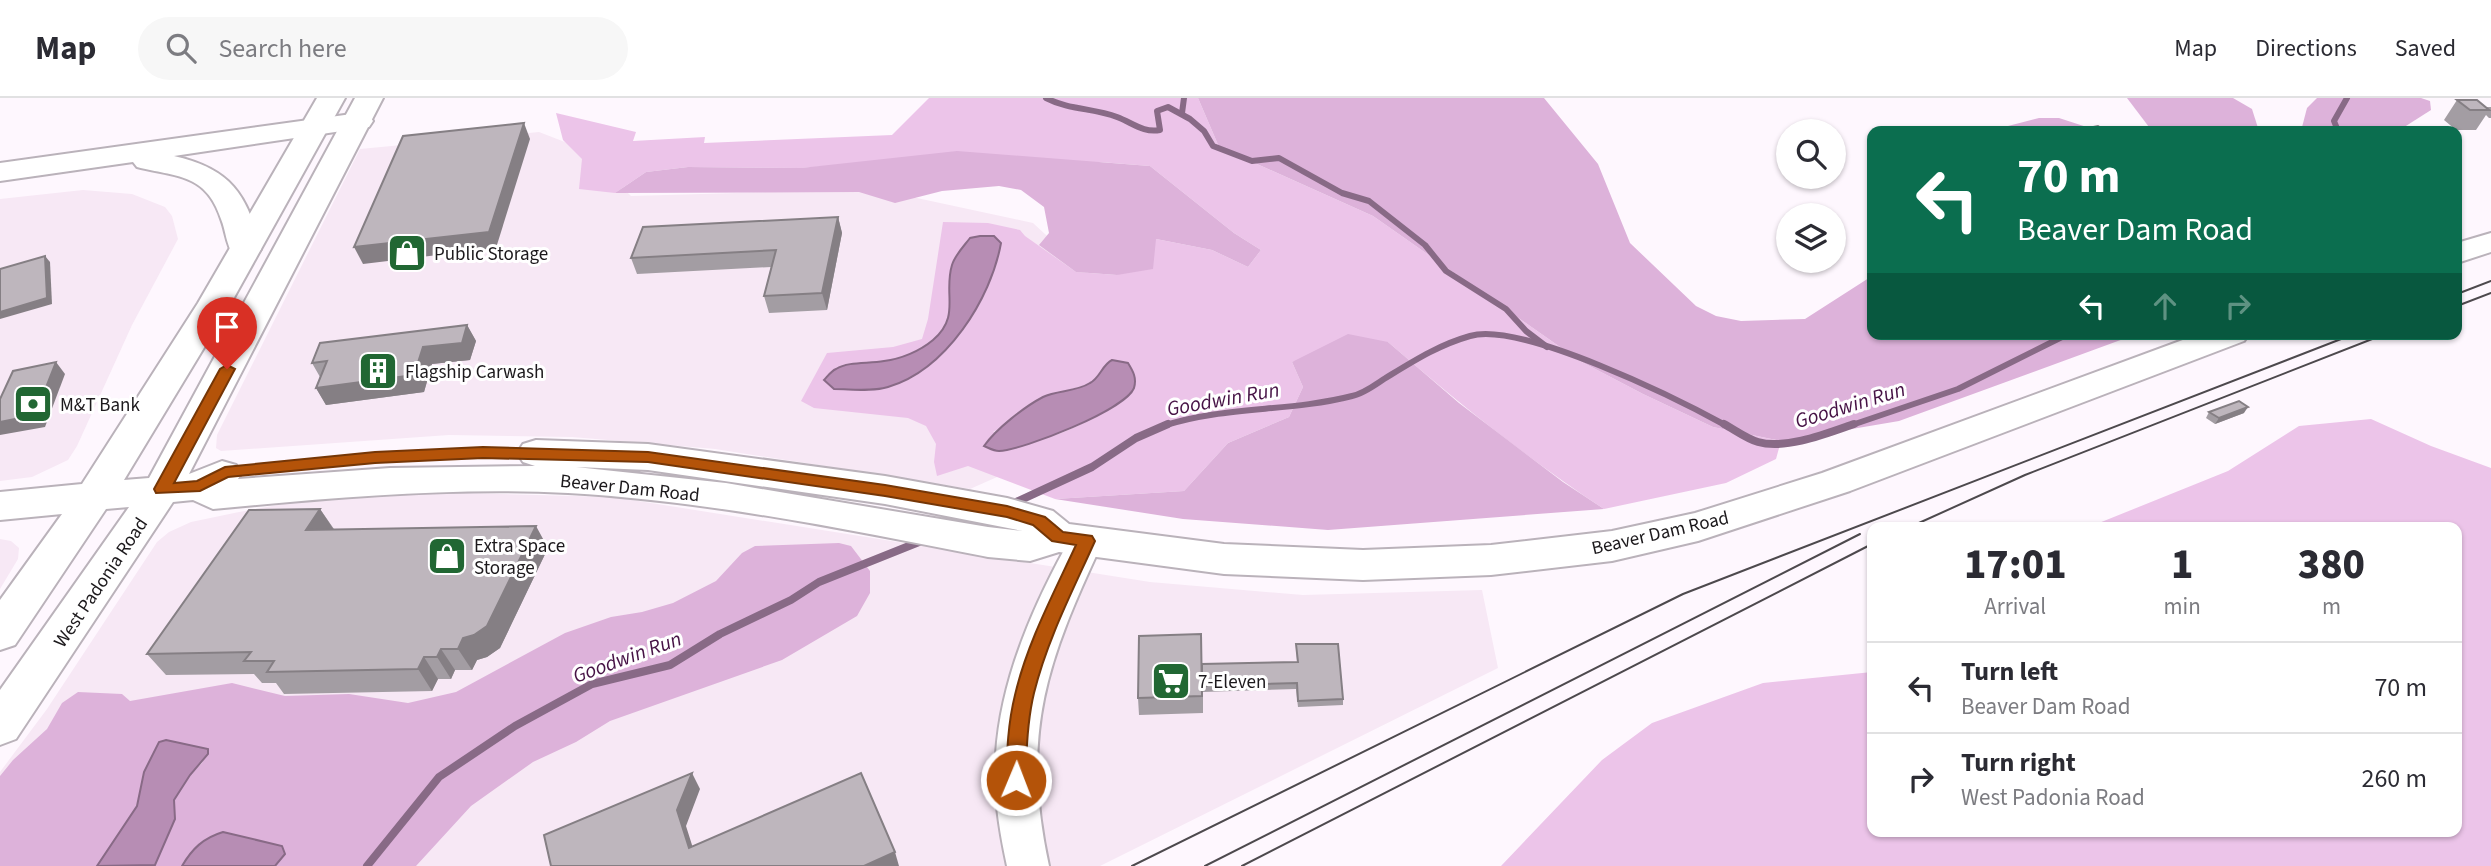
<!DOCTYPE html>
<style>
body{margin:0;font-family:"Source Sans 3",sans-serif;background:#f7f7f7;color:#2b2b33;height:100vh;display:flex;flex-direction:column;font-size:26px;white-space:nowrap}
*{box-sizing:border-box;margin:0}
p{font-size:23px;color:#7c7c81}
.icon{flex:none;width:38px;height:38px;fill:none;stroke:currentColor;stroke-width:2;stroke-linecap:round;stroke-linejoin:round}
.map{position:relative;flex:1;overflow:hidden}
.side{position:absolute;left:1867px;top:424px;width:595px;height:315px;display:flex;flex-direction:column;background:#fff;border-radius:14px;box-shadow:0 2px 5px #0004}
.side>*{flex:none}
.banner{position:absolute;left:1867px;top:28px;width:595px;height:214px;border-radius:14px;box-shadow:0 2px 5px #0004;background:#0b6e4f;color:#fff;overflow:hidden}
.buttons{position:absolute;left:1776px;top:21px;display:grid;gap:14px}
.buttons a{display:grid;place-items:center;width:70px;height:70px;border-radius:50%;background:#fff;box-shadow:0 2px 5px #0004;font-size:35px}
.pin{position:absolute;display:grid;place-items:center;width:60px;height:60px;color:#fff;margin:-72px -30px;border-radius:50% 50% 50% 0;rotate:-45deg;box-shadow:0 0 7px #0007}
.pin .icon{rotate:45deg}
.me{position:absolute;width:77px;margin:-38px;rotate:1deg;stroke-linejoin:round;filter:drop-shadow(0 0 5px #0008)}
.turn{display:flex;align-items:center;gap:24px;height:147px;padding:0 35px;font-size:32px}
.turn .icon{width:91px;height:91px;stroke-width:2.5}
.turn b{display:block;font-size:49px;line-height:60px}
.lanes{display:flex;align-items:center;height:66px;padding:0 35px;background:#0003;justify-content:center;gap:35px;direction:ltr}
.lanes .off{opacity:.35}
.eta{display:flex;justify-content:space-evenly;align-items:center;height:119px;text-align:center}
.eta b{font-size:42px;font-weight:800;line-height:49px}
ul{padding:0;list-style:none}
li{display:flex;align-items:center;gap:21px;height:91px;padding:0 35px;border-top:2px solid #e1e1e2}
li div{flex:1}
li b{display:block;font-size:26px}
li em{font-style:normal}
header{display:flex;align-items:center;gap:42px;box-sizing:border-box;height:98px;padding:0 35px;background:#fff;border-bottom:2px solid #e1e1e2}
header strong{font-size:33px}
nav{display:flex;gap:38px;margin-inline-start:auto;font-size:24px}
.search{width:490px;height:63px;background:#f7f7f7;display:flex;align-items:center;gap:18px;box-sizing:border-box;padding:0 24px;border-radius:38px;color:#7c7c81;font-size:26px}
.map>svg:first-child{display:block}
</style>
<header>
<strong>Map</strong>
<div class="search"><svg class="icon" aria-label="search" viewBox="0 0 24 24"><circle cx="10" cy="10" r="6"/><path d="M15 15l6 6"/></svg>Search here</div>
<nav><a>Map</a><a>Directions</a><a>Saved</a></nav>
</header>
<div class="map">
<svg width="2491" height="768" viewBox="0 0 2491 768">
<rect width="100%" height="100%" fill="#fef7fe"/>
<!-- built -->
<g fill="#f7e8f5">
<polygon points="539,34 583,51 631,98 875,91 1033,125 1208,286 970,391 715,351 572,339 449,337 221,353 216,350 217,337 360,51"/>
<polygon points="83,92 132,96 165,109 172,118 178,141 132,227 77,348 68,362 32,379 0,383 0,101"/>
<polygon points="418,394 613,399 1150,484 1220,490 1303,497 1482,492 1498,570 1100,768 0,768 0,674 47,611 157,444 169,434 191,424 239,414 294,404"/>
<polygon points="0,441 11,443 19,450 18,461 0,491"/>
</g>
<!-- green -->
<g fill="#ecc4e9" fill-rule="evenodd">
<path d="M 929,0 L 1198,0 L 1219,49 L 1373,118 L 1580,263 L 1643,296 L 1713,329 L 1781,343 L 1776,361 L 1726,385 L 1604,411 C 1528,361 1457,304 1388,244 L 1292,264 L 1303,289 L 1289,319 L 1228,345 L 1184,393 L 1055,401 L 968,368 L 937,378 L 934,364 L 936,346 L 926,328 L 908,320 L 814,310 L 801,303 L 827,255 L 893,249 L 922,241 L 928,221 L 943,124 L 988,125 L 1020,132 L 1025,138 L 1076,174 L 1117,177 L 1156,141 L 1212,152 L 1248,169 L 1261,152 L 1234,135 L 1150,68 L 1100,64 L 857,66 L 801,70 L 688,69 L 646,74 L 615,95 L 579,91 L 582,61 L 563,42 L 556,15 L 636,34 L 633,43 L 705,39 L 704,45 L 892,37 ZM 1107,265 L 1135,288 C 1126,303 1072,333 1055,337 C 1040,341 1009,335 993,334 L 1062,294 L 1092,285 Z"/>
<polygon points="2371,321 2431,348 2491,370 2491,768 1501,768 1602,662 1652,625 1763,585 1872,574 1872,733 2457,733 2457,429 2089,429 2228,373 2299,328"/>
</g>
<!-- forest -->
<g fill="#ddb2da">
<polygon points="1198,0 1544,0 1598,66 1630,145 1696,208 1716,218 1741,223 1805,221 1872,178 1872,236 2137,236 1899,323 1781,343 1713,329 1643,296 1580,263 1373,118 1219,49"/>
<polygon points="2127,0 2233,0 2252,11 2258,30 2254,33 2152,33"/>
<polygon points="2317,0 2421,0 2430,3 2431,12 2398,33 2301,33 2307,10"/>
<polygon points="2039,20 2059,20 2099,33 2001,33 2008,28"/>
<polygon points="957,53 1150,68 1234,135 1261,152 1248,169 1212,152 1156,141 1153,171 1117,177 1076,174 1039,147 1049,135 1044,109 1021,92 999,88 942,93 895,105 859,94 615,95 646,74 688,69 801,70"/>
<polygon points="1348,236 1388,244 1459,305 1563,384 1604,411 1328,432 1183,421 1055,401 1184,393 1228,345 1289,319 1303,289 1292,264"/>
<polygon points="839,445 851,448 870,473 870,495 857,518 782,562 610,623 576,644 533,664 471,708 416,768 275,768 285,756 184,763 182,768 154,768 175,721 174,702 190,677 202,665 208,651 166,642 159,644 144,674 137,708 97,768 0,768 0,678 13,662 47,631 62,605 78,594 122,596 130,603 232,585 285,598 349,596 408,605 456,594 565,535 611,519 642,514 673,505 716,483 742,455 755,448"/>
</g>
<!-- water -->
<g fill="#b78db4" stroke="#886a86" stroke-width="2">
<path d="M 980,138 L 994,138 L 1001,145 C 991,201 946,272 888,289 C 872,294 851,291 834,291 L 824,282 C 827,279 831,273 836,271 C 849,263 868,266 884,263 C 901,261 920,253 933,242 C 961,218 943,196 952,167 C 955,157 964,148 970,140 Z"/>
<path d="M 1112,262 L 1128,265 C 1133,273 1137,280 1134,290 C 1125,312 1023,352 999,353 C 993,353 989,350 984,348 C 996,331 1024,309 1043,299 C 1057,292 1076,294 1090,285 C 1100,280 1102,267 1112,262 Z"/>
<polygon points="166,642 208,651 208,656 190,677 174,702 175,721 155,767 97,768 137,708 144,674 159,644"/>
<path d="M 223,734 L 282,748 L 285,756 L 275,768 L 182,768 C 192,751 203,740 223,734 Z"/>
</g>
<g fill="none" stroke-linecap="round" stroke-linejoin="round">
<!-- stream-far1 -->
<g stroke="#886a86" stroke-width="6">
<path d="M 1046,0 C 1069,12 1094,10 1117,19 C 1133,25 1143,35 1160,32 L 1157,13 L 1168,9 L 1190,21 L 1204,33 L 1213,48 L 1252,63 L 1279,60 L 1342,95 L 1369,103 L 1425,147 L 1446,173 L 1506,211 L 1526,233 L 1547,249"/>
<polyline points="1182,15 1184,0"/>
<polyline points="2338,33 2334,23 2347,0"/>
<path d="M 1163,328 C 1224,308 1290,314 1352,298 C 1363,296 1375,287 1384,281 C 1412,264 1438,247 1470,238 C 1521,223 1678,301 1727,328"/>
<polyline points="1849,328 1958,291 2068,236"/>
</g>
<!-- stream -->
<g stroke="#886a86" stroke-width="8">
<path d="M 1724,326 C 1735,332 1747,341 1758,344 C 1786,352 1828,335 1854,326"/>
<polyline points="1012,406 1092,369 1136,340 1168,326"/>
<polyline points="367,768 439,679 515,628 592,586 670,567 720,536 791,502 819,484 924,442"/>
</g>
<!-- minor casing -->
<g stroke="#bab2ba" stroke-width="4">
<path id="minor" d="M 1086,430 L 1098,434 L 1103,443 C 1047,563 1020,634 1049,768 L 1007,768 C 999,731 993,694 996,656 C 1001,578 1036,501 1074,434 Z"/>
</g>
<!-- major casing -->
<g stroke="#bab2ba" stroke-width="4">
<g id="major">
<path d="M 317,0 L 345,0 L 231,205 L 124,382 L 149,380 L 355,0 L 383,0 L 189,376 L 222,363 L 236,367 L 241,376 L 238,381 L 390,370 L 535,368 L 523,364 L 517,355 L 523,346 L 536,342 L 648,346 L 885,378 L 1007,400 L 1053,413 L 1069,426 L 1224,446 L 1363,452 L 1491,447 L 1612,433 L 1695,415 L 1822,375 L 2199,236 L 2249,236 L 2244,243 L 1850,393 L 1698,443 L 1612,463 L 1491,477 L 1363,482 L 1224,476 L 1059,454 L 1030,463 L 988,459 C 849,432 710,403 568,395 C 450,389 331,400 213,411 L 193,402 L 173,404 L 16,641 L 0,647 L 0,592 L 129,409 L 106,411 L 15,547 L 0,552 L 0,502 L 62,416 L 0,422 L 0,394 L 82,386 L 198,205 ZM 576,369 L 648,372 L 885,406 L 1023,433 L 988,429 L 726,385 Z"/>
<polygon points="2491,135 2491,154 2457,165 2457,145"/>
</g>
</g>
<!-- highway casing -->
<g stroke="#bab2ba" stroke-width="4">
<path id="highway" d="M 359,15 L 369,17 L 373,23 L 369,29 L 174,58 C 231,71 247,96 261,151 L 256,158 L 245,161 L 234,158 C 226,147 226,133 221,121 C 206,75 176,79 137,69 L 133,64 L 0,83 L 0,65 Z"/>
</g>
<!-- minor -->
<use href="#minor" fill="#fff" fill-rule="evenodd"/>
<!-- major -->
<use href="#major" fill="#fff" fill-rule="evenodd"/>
<!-- highway -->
<use href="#highway" fill="#fff" fill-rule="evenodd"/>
<!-- tram -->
<g stroke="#4d494d" stroke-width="2">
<polyline points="2457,196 2491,183"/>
<polyline points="2457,208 2491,195"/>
<polyline points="1910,429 2025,377 2385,236"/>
<polyline points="1132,768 1683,496 2354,236"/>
<polyline points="1205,768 1860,436"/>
<polyline points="1242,768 1872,446"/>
</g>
</g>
<!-- wall -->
<g fill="#a39da3">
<polygon points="2457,2 2486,9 2491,9 2491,20 2489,20 2486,17 2476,32 2456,32 2444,22"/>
<polygon points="838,119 842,135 827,212 769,215 764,198 771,169 637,176 631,160"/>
<polygon points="467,227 476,243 470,262 432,266 424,294 326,307 316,290 320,279 312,265"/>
<polygon points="2209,314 2244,315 2215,326 2206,320"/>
<polygon points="320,411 334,431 548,450 500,550 487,559 477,562 472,572 455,572 451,581 438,581 432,593 284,596 276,585 262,585 254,576 166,577 147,556"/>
<polygon points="1296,546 1343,601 1343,607 1298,609 1296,591 1203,594 1203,615 1139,617 1138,600 1202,566 1297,564"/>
</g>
<!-- shaded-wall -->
<g fill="#857f84">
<polygon points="524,25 530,41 496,150 363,166 354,149"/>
<polygon points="838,119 842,135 827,212 822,195"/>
<polygon points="45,158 50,164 52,206 0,221 0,214"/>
<polygon points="467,227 476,243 470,262 432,266 424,294 326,307 316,290"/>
<polygon points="56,264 65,276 45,329 0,337 0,324"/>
<polygon points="2248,309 2244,315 2215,326 2219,320"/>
<polygon points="320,411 334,432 306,432"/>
<polygon points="536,428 548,450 500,550 487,559 477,562 472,572 458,551 463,540"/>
<polygon points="441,551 455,572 451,581 437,559"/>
<polygon points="424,559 438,581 432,593 418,571"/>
<polygon points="692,675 700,691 686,728 698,766 689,750 677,712"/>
<polygon points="895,754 899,768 864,768"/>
</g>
<!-- building -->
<g fill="#beb6bd" stroke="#857f84" stroke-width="2">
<polygon points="2457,2 2477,2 2489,12 2470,12"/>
<polygon points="524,25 489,134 354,149 403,38"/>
<polygon points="2098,28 2106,33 2073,33"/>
<polygon points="838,119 822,195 764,198 776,152 631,160 643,129"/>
<polygon points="45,158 47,200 0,214 0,171"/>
<polygon points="467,227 462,245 423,249 414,277 316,290 327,263 312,265 320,245"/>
<polygon points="56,264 35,317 0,324 0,301 13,273"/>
<polygon points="2239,303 2248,309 2219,320 2209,314"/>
<polygon points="320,411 306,432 536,428 487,528 474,537 463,540 458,551 441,551 437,559 424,559 418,571 267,574 274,563 244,563 251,554 147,556 249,412"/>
<polygon points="1201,536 1202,598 1138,600 1139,538"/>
<polygon points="1296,546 1338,546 1343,601 1298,603 1297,585 1202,588 1202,566 1298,564"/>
<polygon points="692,675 677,712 689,750 861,675 895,754 864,768 551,768 544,737"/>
</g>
<!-- route -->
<path fill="#b45309" stroke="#753606" stroke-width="2" d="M 227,267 L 235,271 L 174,385 L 197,383 L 225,369 L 375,354 L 483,349 L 648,354 L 885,387 L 1007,408 L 1045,419 L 1063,434 L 1092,438 L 1095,443 C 1073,492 1047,542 1034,595 C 1027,624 1026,653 1026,682 L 1023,688 L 1016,690 L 1009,688 L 1006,682 C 1007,653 1008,625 1015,597 C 1027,545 1054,495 1076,447 L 1052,443 L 1033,427 L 1007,419 L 885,398 L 648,364 L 483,360 L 375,365 L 228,379 L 200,393 L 156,395 L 154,391 L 220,271 Z"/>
<!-- icons -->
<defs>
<g id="shop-square" transform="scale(2.0125)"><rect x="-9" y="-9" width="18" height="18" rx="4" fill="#216733" stroke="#fff"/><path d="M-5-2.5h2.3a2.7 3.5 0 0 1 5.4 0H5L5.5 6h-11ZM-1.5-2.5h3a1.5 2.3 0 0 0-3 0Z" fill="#fff"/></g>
<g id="building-square" transform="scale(2.0125)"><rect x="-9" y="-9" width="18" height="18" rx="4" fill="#216733" stroke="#fff"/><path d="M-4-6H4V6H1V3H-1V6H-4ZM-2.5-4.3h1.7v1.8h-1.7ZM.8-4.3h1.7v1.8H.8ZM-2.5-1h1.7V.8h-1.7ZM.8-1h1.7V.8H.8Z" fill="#fff"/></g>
<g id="bank-square" transform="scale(2.0125)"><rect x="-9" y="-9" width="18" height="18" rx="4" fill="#216733" stroke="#fff"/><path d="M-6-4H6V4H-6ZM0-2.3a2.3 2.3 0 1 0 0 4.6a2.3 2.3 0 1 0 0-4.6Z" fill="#fff"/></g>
<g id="supermarket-square" transform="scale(2.0125)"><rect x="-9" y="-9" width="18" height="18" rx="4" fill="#216733" stroke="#fff"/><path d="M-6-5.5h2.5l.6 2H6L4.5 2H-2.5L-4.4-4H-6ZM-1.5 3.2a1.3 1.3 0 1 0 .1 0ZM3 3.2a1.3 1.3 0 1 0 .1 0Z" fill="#fff"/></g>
</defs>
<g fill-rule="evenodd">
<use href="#shop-square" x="407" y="155"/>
<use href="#building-square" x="378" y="273"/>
<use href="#bank-square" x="33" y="306"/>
<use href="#shop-square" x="447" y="458"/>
<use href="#supermarket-square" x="1171" y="583"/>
</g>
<g text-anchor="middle" stroke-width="6" stroke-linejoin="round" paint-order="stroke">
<!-- poi labels -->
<g font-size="19" fill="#1c191c" stroke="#fff" text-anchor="start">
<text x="434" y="162">Public Storage</text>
<text x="405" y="280">Flagship Carwash</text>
<text x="60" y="313">M&amp;T Bank</text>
<text x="474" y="454">Extra Space<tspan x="474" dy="22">Storage</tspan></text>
<text x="1198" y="590">7-Eleven</text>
</g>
<!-- street labels -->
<g font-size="19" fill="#1c191c" stroke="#fff">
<text transform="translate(630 389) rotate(6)" y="7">Beaver Dam Road</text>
<text transform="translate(1660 434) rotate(-13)" y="7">Beaver Dam Road</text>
<text transform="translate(100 484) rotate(-56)" y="7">West Padonia Road</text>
</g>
<!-- water labels -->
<g font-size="21" font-style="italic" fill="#461245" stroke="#fff">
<text transform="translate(1223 301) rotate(-10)" y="7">Goodwin Run</text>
<text transform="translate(1850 307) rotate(-17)" y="7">Goodwin Run</text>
<text transform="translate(627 559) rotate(-20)" y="7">Goodwin Run</text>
</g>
</g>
</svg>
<div class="buttons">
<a><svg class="icon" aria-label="search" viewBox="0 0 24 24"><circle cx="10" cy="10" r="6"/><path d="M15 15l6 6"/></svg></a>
<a><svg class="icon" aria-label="layers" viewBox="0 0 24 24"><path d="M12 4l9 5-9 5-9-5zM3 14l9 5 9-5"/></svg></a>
</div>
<div class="pin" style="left:227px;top:271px;background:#d93025"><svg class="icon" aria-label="arrive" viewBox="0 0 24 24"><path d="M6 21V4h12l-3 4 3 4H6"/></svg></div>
<svg class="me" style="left:1016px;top:682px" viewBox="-20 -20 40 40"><circle r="17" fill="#b45309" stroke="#fff" stroke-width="3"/><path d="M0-11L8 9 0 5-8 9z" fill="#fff"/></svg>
<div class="banner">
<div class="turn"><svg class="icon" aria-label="left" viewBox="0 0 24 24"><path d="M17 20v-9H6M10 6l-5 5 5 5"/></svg><div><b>70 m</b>Beaver Dam Road</div></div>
<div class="lanes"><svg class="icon" aria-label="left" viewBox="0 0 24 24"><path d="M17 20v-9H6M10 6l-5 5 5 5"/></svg><svg class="icon off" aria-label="ahead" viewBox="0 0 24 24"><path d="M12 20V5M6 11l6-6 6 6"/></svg><svg class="icon off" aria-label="right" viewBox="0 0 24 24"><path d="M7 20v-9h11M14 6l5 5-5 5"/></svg></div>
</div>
<section class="side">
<div class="eta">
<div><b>17:01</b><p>Arrival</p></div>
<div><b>1</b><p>min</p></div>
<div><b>380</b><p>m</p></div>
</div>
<ul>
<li><svg class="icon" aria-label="left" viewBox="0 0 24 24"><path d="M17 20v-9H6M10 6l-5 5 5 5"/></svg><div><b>Turn left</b><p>Beaver Dam Road</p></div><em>70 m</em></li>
<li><svg class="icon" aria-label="right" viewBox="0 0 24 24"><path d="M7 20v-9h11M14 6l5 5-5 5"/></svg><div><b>Turn right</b><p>West Padonia Road</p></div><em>260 m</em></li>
</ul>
</section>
</div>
